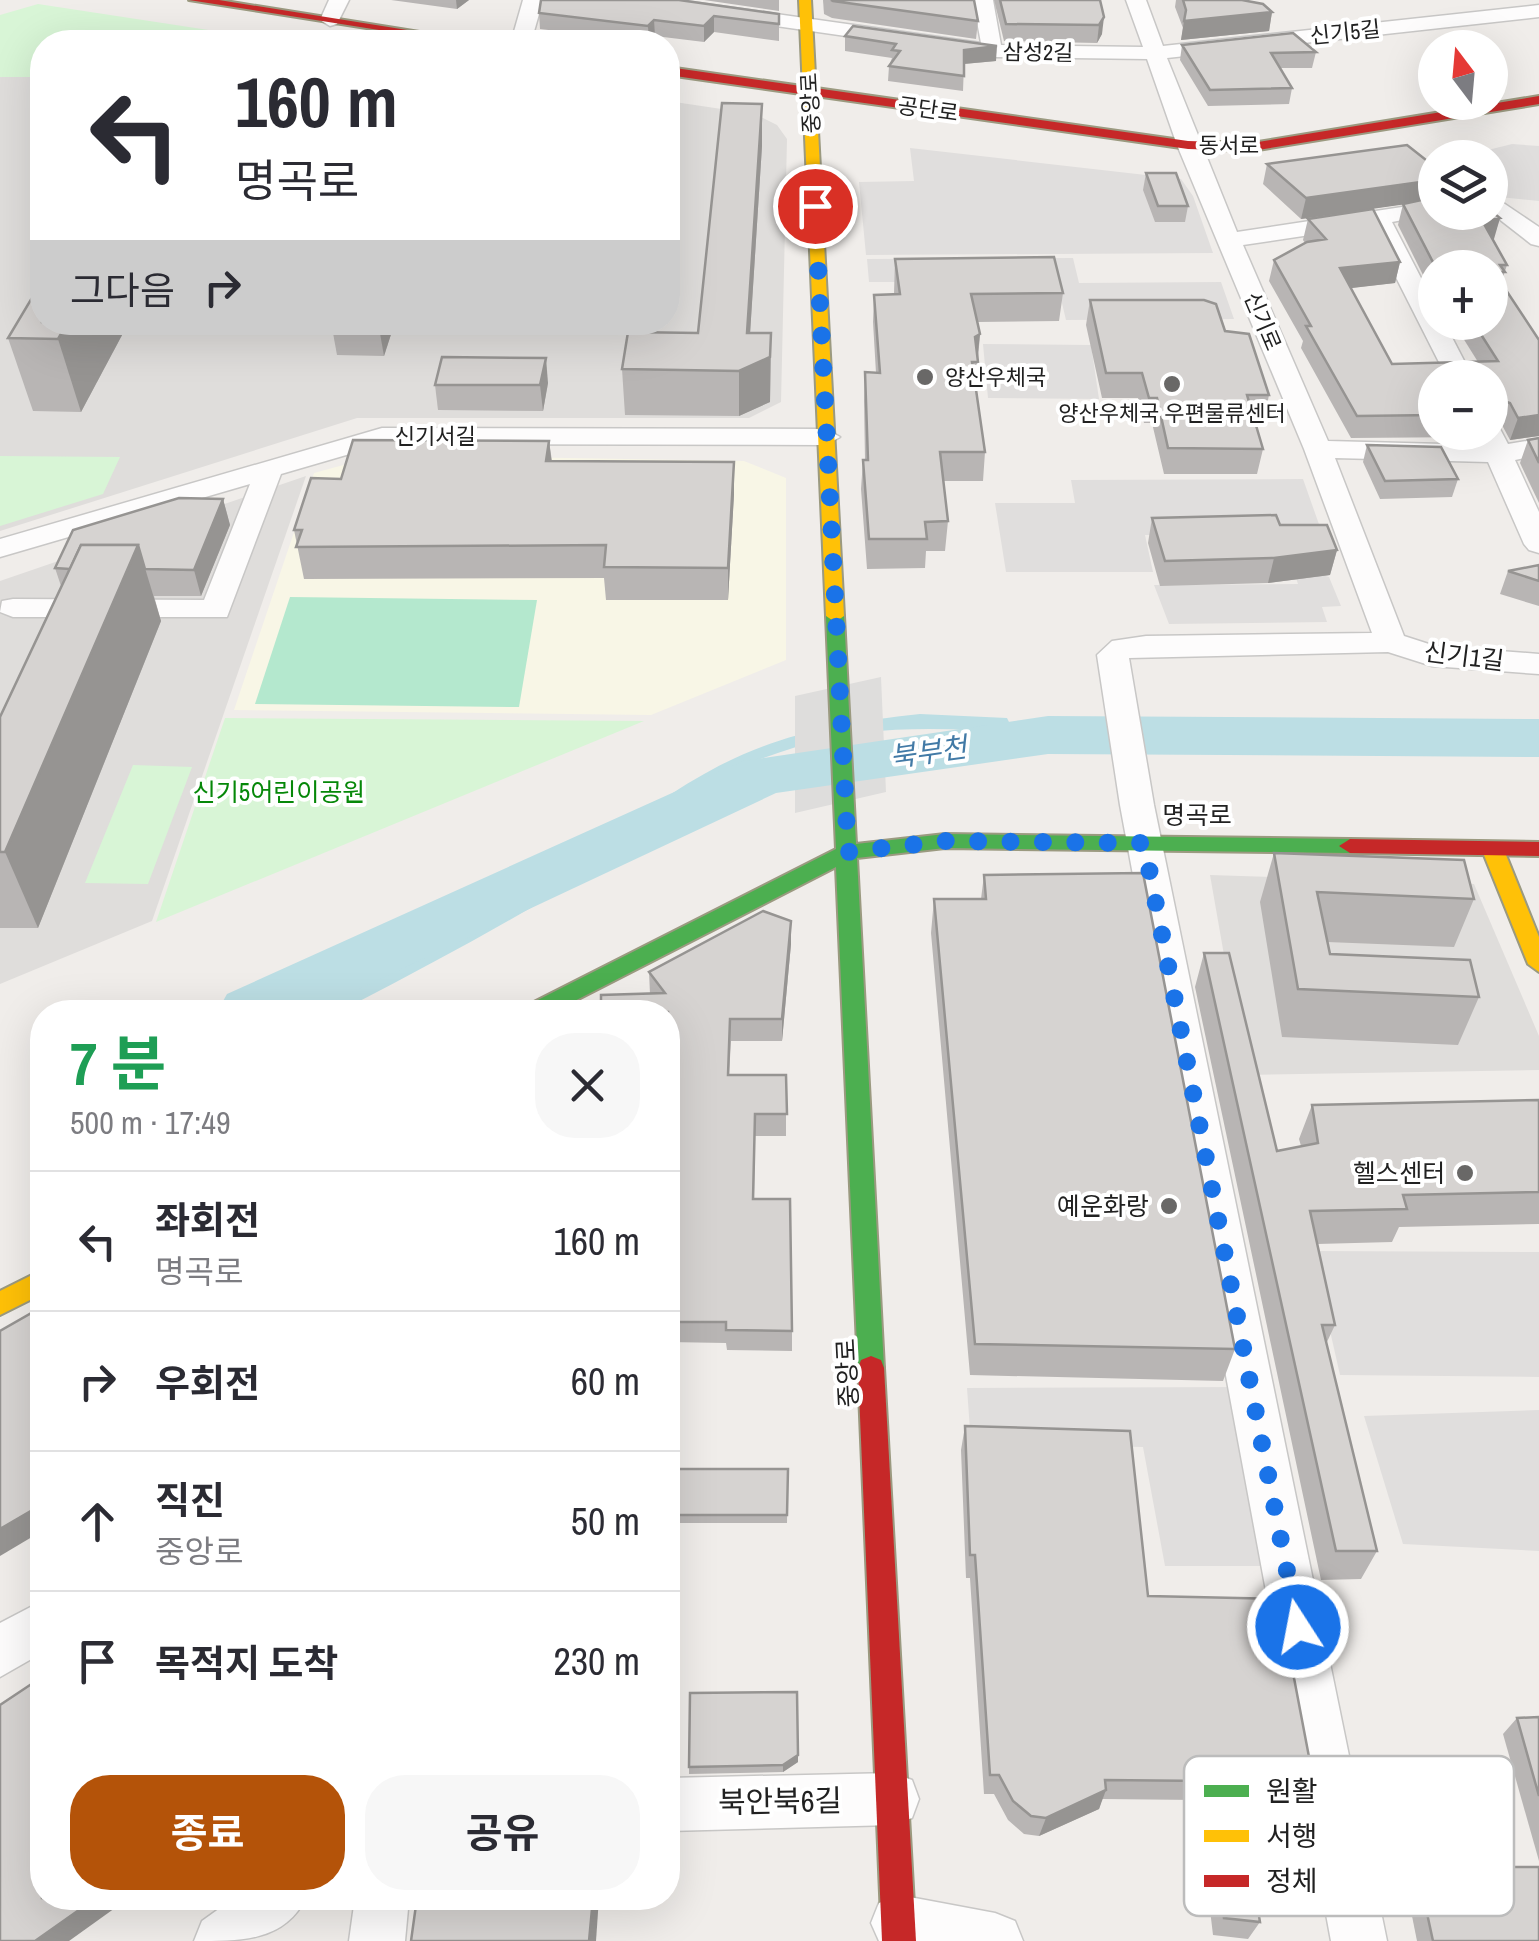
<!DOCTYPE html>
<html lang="ko">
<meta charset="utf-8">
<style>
body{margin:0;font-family:"Archivo Narrow","Noto Sans KR",sans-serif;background:#f7f7f7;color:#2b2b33;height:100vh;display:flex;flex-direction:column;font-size:38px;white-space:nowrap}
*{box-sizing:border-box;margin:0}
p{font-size:32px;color:#7c7c81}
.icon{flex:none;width:55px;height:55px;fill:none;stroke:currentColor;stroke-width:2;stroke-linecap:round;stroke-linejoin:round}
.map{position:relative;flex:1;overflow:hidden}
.drawer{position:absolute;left:30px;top:1000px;width:650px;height:910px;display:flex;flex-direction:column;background:#fff;border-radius:40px;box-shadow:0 10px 40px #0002}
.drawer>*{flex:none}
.guide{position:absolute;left:30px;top:30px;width:650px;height:305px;border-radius:40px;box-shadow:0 10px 40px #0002;background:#fff;color:#2b2b33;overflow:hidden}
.needle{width:65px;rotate:344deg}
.tools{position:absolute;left:1418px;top:30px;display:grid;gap:20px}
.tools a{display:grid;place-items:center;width:90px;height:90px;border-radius:50%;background:#fff;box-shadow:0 10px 40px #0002;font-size:50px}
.pin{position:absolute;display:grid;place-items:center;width:85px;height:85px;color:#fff;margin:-42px;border:5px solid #fff;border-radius:50%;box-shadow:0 2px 10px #0007}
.me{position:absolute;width:110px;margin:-55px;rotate:349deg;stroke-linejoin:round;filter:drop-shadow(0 0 8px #0008)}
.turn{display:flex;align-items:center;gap:35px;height:210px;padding:0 40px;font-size:45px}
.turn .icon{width:130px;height:130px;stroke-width:2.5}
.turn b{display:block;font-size:70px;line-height:85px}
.then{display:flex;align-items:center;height:95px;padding:0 40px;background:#0003;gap:20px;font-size:38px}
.round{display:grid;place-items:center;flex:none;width:105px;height:105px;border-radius:40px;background:#f7f7f7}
.summary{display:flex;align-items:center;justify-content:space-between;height:170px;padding:0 40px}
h1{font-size:60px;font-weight:700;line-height:75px;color:#1e9e55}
.primary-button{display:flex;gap:20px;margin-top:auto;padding:20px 40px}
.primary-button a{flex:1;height:115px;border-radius:40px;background:#b45309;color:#fff;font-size:40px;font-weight:700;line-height:115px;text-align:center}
.primary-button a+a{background:#f7f7f7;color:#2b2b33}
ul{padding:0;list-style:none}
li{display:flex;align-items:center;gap:30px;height:140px;padding:0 40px;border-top:2px solid #e1e1e2}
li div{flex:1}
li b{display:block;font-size:38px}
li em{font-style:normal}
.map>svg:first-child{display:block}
</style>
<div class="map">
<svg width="1539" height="1941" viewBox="0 0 1539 1941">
<rect width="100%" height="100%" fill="#f0edea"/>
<!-- residential -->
<g fill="#dfdddb">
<polygon points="0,77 42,77 42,322 668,322 668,101 755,114 777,125 787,139 781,402 749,418 357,418 0,531"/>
<polygon points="306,476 152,921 0,984 0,581"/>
<polygon points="1210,875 1474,884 1539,1036 1539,1070 1245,1075"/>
</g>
<!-- education -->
<polygon fill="#f8f6e6" points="380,455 744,461 786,478 786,660 651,715 234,710 314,473"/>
<!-- park -->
<g fill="#d8f5d6">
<polygon points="38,4 287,42 42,42 42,77 0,77 0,15"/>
<polygon points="0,456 120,457 103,494 0,526"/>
<polygon points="225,718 644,721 156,922"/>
<polygon points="133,765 192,767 148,884 85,883"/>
</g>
<!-- pitch -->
<polygon fill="#b4e8ce" points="290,597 537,600 519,707 255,704"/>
<!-- parking -->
<g fill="#e0dedd">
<polygon points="1512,144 1539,146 1539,201 1490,196 1490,158 1484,158 1488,150"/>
<polygon points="910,148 1181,179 1193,196 1213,253 866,255 859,182 914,181"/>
<polygon points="1073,258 1079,283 1221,282 1234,319 1066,320 1057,282 869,282 867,259"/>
<polygon points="983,344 1091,345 1099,399 988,398"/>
<polygon points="1303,479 1327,547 1318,574 1329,577 1341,606 1322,607 1327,622 1169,624 1154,585 1298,584 1282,535 1145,535 1153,572 1006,572 995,503 1075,503 1071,480"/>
<polygon points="1312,1251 1539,1252 1539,1377 1340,1375"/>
<polygon points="1249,1387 1286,1566 1165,1566 1143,1447 971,1444 967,1388"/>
<polygon points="1539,1410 1539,1551 1403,1544 1364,1416"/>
</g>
<!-- water -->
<path fill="#bcdee4" d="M 920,714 L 1007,718 L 1014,732 C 940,728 867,724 796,747 C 764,757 726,771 698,789 C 672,805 656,832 630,848 C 540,905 447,956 352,1005 L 335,1012 L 261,1012 C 363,972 462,928 558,874 C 595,852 628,824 664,799 C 750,740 818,725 920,714 Z"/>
<!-- pier -->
<polygon fill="#dedddc" points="881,677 886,792 795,813 795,696"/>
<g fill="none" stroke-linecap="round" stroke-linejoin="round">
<!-- river -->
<polygon fill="#bcdee4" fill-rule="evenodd" points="1048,716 1539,719 1539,757 1048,754 776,793 310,1012 217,1012 227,994 743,761"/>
<!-- street casing -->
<g stroke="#c8c7c6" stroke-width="3">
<g id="street">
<polygon points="329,0 349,0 337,24 330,26 320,20"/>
<polygon points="523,0 543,0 531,42 511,42"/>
<polygon points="626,0 677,0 981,43 973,0 993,0 1001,45 1143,47 1126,0 1146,0 1163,46 1539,5 1539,17 1167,58 1237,232 1435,202 1435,212 1444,212 1392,222 1435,305 1435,322 1444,322 1473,378 1447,378 1370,226 1243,245 1328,441 1481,445 1475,433 1490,432 1490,425 1499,427 1508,444 1539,439 1539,455 1515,460 1539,512 1539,553 1529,550 1524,544 1488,462 1335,458 1404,636 1435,646 1539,654 1539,674 1432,666 1388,652 1129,658 1154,805 1387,1941 1331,1941 1120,805 1097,655 1112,641 1146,636 1372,633 1304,449 1177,145 1147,59 992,57 636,6"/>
<polygon points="1490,194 1539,227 1539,246 1531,244 1490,212"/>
<polygon points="382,428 826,429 840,437 826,445 384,444 281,474 227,617 13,617 0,612 2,601 13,599 204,600 250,484 0,557 0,539"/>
<polygon points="42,1601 42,1653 0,1677 0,1623"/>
<polygon points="893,1773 912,1780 919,1799 912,1818 893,1825 668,1831 668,1778"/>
<polygon points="899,1895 995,1913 1015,1921 1023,1941 879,1941 871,1923 879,1903"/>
<path d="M 234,1898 L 306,1898 C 284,1941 243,1941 194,1941 L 202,1921 Z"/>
<polygon points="355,1898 409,1898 405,1941 349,1941"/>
</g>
</g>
<!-- fast casing -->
<g stroke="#9b9a80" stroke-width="4">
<polygon id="fast" points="835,610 844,616 856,844 945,834 1350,839 1361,846 1350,853 945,848 857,858 884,1368 881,1376 871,1380 861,1376 858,1368 836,867 553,1012 523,1012 526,1006 836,849 826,616"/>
</g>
<!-- slow casing -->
<g stroke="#9b9a80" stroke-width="4">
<g id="slow">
<polygon points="799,0 811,0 844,616 835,622 826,616"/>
<polygon points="1493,843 1504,850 1539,937 1539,972 1528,964 1482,850"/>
<polygon points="42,1270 42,1294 0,1315 0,1291"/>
</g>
</g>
<!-- jam casing -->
<g stroke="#9b9a80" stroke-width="4">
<g id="jam">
<polygon points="189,0 219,0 482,42 455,42"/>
<polygon points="668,67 1188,141 1252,143 1539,96 1539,104 1252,151 1188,149 668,75"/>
<polygon points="1350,839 1539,842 1539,856 1350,853 1339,846"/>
<polygon points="871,1356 881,1360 884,1368 916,1941 882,1941 858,1368 861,1360"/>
</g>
</g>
<!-- street -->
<use href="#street" fill="#fdfcfc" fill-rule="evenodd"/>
<!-- fast -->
<use href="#fast" fill="#4caf50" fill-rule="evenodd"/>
<!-- slow -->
<use href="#slow" fill="#ffc107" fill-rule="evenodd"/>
<!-- jam -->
<use href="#jam" fill="#c62828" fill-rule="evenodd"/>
</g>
<!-- wall -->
<g fill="#b8b5b4">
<polygon points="391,0 469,0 457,9"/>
<polygon points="704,0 779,0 779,11"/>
<polygon points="823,0 974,0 978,21 976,39 832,18 824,14"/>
<polygon points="994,0 1100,0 1102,34 1097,43 1004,41"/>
<polygon points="1176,0 1242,0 1272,12 1269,31 1181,40 1183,28 1175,7"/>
<polygon points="539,13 779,14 779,41 714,32 704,42 655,36 649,42 540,29"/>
<polygon points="845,36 996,61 964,64 963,91 888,81 889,66 892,58 845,51"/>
<polygon points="1182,45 1316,52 1312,68 1280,68 1292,88 1289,104 1208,106 1180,60"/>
<polygon points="762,104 762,146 750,333 771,333 770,402 739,416 625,415 622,369 698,333"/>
<polygon points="1267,164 1435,212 1500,218 1493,239 1507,265 1501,283 1539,340 1539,436 1510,440 1502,425 1491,421 1490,423 1490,378 1435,378 1435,432 1474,432 1473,437 1351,438 1301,348 1303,341 1269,281 1274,260 1305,243 1303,240 1308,219 1400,262 1395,283 1350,288 1392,364 1478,362 1453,322 1490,322 1435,268 1435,299 1398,225 1403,204 1301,219 1263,184"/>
<polygon points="1146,173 1188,206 1185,222 1155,222 1143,190"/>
<polygon points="895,259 1063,293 1059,321 977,322 980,334 976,385 985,452 983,481 943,481 948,521 945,551 926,551 925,568 867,569 861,489 863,460 865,460 864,401 865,372 876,373 873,322 874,295 894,294"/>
<polygon points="1090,300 1225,331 1269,395 1264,420 1254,420 1263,449 1257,474 1164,474 1152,423 1144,423 1138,398 1102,398 1086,325"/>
<polygon points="42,322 129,322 81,412 33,411 8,338"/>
<polygon points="331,322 395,322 384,356 337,355"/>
<polygon points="548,383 543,411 438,410 435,385"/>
<polygon points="1539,438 1539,503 1520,463 1528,440"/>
<polygon points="549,441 552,461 734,494 728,600 606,600 604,578 304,579 294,530 341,479"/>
<polygon points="1367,445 1458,479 1452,497 1380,499 1363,462"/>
<polygon points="223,499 230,525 201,596 154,596 161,621 38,928 0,928 0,717 61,586 55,568"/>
<polygon points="1152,518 1280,525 1337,550 1330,575 1268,583 1160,586 1148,543"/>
<polygon points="1539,565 1539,606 1500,594 1508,571"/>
<polygon points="1274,853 1474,899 1454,947 1327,942 1330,954 1479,997 1458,1045 1282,1037 1260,902"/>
<polygon points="984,875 1235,1349 1223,1381 970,1375 931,933 934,899 981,899"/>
<polygon points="791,921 791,944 782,1041 731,1041 729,1075 786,1075 786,1136 755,1136 754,1199 792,1331 792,1351 727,1350 726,1343 668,1342 668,1012 650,994 649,972"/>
<polygon points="1204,953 1277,1151 1301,1146 1299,1139 1312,1105 1539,1100 1539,1224 1399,1227 1392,1242 1317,1244 1335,1325 1326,1344 1377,1551 1361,1579 1321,1580 1195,987"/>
<polygon points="965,1426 1148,1596 1325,1841 1312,1859 1250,1858 1260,1922 1248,1939 1213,1935 1197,1800 1102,1799 1099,1809 1039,1836 1024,1834 1008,1820 994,1794 984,1794 970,1578 966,1578 961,1450"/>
<polygon points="668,1469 788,1469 787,1523 668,1523"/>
<polygon points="1539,1717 1539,1861 1503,1734 1517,1718"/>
<polygon points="798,1762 783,1772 689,1774 689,1767"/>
<polygon points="1417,1867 1539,1941 1417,1941 1405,1881"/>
</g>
<!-- shaded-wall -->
<g fill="#969492">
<polygon points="456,0 469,0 457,9"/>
<polygon points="1272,12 1269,31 1181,40 1184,21"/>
<polygon points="714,16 714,32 704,42 704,26"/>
<polygon points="1104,17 1102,34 1097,43 1099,25"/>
<polygon points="654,20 655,36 649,42 648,26"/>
<polygon points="997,46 996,61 963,64 964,50"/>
<polygon points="762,104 762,146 748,366 771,333 770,402 739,416 739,371 747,333"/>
<polygon points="1435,180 1435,200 1301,219 1306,198"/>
<polygon points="1500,218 1494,239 1477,243 1483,222"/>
<polygon points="1400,262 1395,283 1335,290 1340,268"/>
<polygon points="68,322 129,322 81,412 58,339"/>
<polygon points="378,322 395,322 384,356"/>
<polygon points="980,334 977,362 975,337"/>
<polygon points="546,358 548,383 543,411 540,385"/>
<polygon points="1498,399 1490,423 1490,407"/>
<polygon points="1539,415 1539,436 1510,440 1518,418"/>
<polygon points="549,441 553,473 546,461"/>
<polygon points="734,462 734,494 728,600 728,568"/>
<polygon points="223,499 230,525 201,596 194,570"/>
<polygon points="138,545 161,621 38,928 5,852"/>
<polygon points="1337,550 1330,575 1268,583 1274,558"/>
<polygon points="791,921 791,944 782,1041 782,1019"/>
<polygon points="36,1508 42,1517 42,1531 0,1556 0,1529"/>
<polygon points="798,1755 798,1762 783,1772 783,1765"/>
<polygon points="1106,1790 1099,1809 1039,1836 1046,1818"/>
<polygon points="96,1898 129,1898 69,1941 35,1941"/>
<polygon points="593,1898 599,1898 596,1941 589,1941"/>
</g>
<!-- building -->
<g fill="#d6d3d1" stroke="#969492" stroke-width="2.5">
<polygon points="541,0 679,0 779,14 779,24 714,16 704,26 654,20 648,26 539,13"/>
<polygon points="831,0 974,0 978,21 833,1"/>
<polygon points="1000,0 1100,0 1104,17 1099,25 1006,24"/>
<polygon points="1183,0 1242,0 1263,4 1272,12 1184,21 1186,10"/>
<polygon points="853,26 997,46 964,50 964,76 889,66 900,51 892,50 896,44 845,36"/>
<polygon points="1293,33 1316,52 1271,53 1292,88 1210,90 1182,45"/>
<polygon points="722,103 762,104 747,333 771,333 770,357 739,371 622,369 628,332 698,333"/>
<polygon points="1407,145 1435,167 1435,180 1306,198 1267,164"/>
<polygon points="1146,173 1176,173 1188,206 1158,206"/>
<polygon points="1435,197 1435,212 1490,212 1490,210 1500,218 1483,222 1507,265 1500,265 1505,272 1494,272 1539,340 1539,415 1518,418 1510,403 1498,399 1494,406 1490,407 1490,378 1435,378 1435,415 1357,416 1306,326 1311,326 1274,260 1307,242 1326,239 1308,219 1373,209 1400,262 1340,268 1392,364 1498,361 1473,322 1490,322 1490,268 1436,268 1403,204"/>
<polygon points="1054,257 1063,293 971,294 980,334 975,337 978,362 972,362 985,452 940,452 948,521 925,522 927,539 869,539 863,460 868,460 865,372 880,373 874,295 900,294 895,259"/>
<polygon points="42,281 42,322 68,322 58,339 8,338"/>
<polygon points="1090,300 1204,300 1216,304 1225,331 1249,334 1269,395 1247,395 1263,449 1168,448 1157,398 1149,398 1142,373 1106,373"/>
<polygon points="442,357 546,358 540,385 435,385"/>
<polygon points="1539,438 1539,463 1528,440"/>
<polygon points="353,440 549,441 546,461 734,462 728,568 604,567 606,545 296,547 302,530 294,530 311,478 341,479"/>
<polygon points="1367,445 1441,447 1458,479 1385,481"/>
<polygon points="179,498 223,499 194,570 145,569 138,545 81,545 70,569 55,568 73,530"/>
<polygon points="1276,515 1280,525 1327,525 1337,550 1274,558 1165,561 1152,518"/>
<polygon points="81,545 138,545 5,852 0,852 0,717"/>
<polygon points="1539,565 1539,581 1508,571"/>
<polygon points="1274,853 1464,860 1474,899 1317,892 1330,954 1470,960 1479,997 1298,989"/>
<polygon points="1143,873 1235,1349 975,1344 934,899 986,899 984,875"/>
<polygon points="763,911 791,921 782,1019 730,1019 728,1075 786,1075 787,1114 755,1114 753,1199 790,1199 792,1331 726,1330 726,1322 668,1322 668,1012 601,1012 601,995 665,993 649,972"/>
<polygon points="1204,953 1229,953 1277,1151 1318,1143 1312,1105 1539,1100 1539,1192 1403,1195 1407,1209 1310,1211 1335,1325 1322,1325 1377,1551 1336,1551"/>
<polygon points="42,1307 42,1519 36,1508 0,1529 0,1331"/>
<polygon points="965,1426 1130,1431 1148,1596 1279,1599 1325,1841 1246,1839 1260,1922 1224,1918 1207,1781 1105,1780 1106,1790 1046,1818 1031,1816 1013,1801 999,1775 990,1775 975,1555 970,1555"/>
<polygon points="668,1469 788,1469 787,1515 668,1515"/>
<polygon points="42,1677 42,1898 96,1898 35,1941 0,1941 0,1705"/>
<polygon points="797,1692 798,1755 783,1765 689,1767 690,1693"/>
<polygon points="1539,1717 1539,1796 1517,1718"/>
<polygon points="1417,1867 1539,1867 1539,1941 1433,1941"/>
<polygon points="417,1898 593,1898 589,1941 411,1941"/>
</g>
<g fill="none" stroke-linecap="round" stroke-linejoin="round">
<!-- route -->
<polyline stroke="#1a73e8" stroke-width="18" stroke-dasharray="0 32.4" points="815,206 848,852 945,841 1144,843 1298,1627"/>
</g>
<!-- markers -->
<g fill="#696867" stroke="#fff" stroke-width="4">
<circle cx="925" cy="377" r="10"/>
<circle cx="1172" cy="384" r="10"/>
<circle cx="1465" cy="1173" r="10"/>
<circle cx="1169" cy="1206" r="10"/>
</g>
<g text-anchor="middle" stroke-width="8" stroke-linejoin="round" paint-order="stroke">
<!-- far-street labels -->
<g font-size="22" fill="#212121" stroke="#fff">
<text transform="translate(1345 32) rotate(-6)" y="8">신기5길</text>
<text transform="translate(1038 52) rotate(1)" y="8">삼성2길</text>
<text transform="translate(810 103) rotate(-93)" y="8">중앙로</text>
<text transform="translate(928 109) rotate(8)" y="8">공단로</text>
<text x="1229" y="153">동서로</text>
<text transform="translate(1263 321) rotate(67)" y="8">신기로</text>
<text x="435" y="444">신기서길</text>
</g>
<!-- far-poi labels -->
<g font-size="22" fill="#212121" stroke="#fff" text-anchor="start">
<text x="945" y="385">양산우체국</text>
<text x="1172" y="421" text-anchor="middle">양산우체국 우편물류센터</text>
</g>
<!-- street labels -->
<g font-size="25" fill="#212121" stroke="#fff">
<text transform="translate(1464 656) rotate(7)" y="9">신기1길</text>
<text x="1197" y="824">명곡로</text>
<text transform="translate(847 1373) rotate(-93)" y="9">중앙로</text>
</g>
<!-- park labels -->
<g font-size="25" fill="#068809" stroke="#fff">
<text x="279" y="801">신기5어린이공원</text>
</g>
<!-- poi labels -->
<g font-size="25" fill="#212121" stroke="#fff" text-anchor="end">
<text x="1445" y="1182">헬스센터</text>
<text x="1149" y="1215">예운화랑</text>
</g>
<!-- water labels -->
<g font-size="28" font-style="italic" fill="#427aa6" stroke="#fff">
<text transform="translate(928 752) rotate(-8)" y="10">북부천</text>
</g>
<!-- near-street labels -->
<g font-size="30" fill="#212121" stroke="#fff">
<text transform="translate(780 1802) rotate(-1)" y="10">북안북6길</text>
</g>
</g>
<!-- legend -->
<rect x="1184" y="1756" width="330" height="160" rx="15" fill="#fff" stroke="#bcbcbc" stroke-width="2.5"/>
<rect x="1204" y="1785" width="45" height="12" fill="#4caf50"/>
<rect x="1204" y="1830" width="45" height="12" fill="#ffc107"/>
<rect x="1204" y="1875" width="45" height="12" fill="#c62828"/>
<g font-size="28" fill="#212121">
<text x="1266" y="1801">원활</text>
<text x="1266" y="1846">서행</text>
<text x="1266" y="1891">정체</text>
</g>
</svg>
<div class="tools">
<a><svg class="needle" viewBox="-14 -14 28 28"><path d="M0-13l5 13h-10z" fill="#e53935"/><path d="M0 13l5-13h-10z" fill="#7c7c81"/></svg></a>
<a><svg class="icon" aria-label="layers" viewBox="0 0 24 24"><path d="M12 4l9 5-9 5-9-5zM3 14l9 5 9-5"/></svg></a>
<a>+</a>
<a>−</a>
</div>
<div class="pin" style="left:815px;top:206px;background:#d93025"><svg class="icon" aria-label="arrive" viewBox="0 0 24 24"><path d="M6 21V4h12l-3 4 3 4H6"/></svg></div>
<svg class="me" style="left:1298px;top:1627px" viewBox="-20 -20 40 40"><circle r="17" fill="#1a73e8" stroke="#fff" stroke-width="3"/><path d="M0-11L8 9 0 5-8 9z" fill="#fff"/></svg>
<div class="guide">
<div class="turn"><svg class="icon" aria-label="left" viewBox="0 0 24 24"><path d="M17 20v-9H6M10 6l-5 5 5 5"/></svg><div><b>160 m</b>명곡로</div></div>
<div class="then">그다음<svg class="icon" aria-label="right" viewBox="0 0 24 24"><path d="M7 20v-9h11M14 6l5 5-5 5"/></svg></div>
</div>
<section class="drawer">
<div class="summary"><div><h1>7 분</h1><p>500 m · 17:49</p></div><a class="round"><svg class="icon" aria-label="close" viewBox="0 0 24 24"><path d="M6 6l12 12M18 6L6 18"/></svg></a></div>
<ul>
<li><svg class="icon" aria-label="left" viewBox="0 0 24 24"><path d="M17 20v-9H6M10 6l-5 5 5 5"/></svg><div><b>좌회전</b><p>명곡로</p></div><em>160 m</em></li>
<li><svg class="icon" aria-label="right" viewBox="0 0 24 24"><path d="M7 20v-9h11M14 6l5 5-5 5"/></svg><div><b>우회전</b></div><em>60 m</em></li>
<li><svg class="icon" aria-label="ahead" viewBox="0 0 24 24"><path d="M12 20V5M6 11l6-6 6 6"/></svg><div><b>직진</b><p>중앙로</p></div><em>50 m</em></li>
<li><svg class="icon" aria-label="arrive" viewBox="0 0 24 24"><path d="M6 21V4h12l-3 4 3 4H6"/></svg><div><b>목적지 도착</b></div><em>230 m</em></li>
</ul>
<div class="primary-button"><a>종료</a><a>공유</a></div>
</section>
</div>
